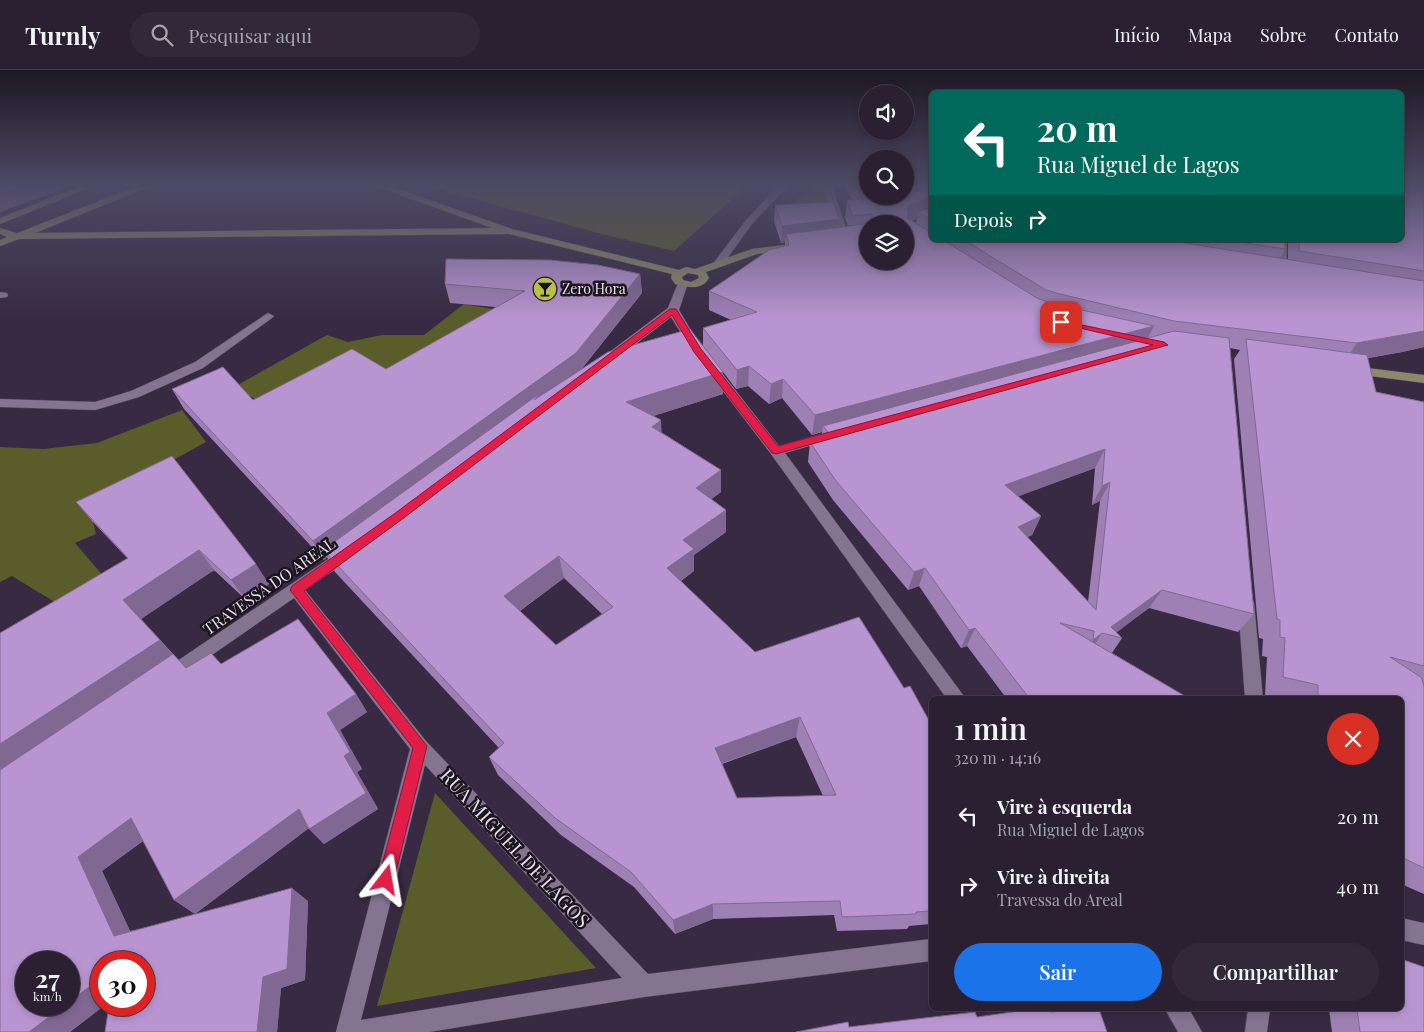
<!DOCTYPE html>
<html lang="pt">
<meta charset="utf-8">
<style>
body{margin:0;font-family:"Playfair Display",serif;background:#32283a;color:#f1f3f6;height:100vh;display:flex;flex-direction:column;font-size:19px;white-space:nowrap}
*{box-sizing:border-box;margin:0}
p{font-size:16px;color:#a5a3ac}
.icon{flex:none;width:28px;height:28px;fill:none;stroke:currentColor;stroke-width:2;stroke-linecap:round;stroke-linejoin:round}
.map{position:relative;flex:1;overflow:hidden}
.sheet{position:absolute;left:929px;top:626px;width:475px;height:315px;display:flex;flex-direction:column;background:#2a2032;border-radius:8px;box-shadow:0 2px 8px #0003,0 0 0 1px #463e4d}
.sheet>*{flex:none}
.banner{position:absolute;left:929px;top:20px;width:475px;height:152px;border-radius:8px;box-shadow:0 2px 8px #0003,0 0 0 1px #463e4d;background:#00695c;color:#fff;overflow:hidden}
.tools{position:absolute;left:859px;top:15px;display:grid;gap:10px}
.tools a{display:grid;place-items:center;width:55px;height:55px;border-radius:50%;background:#2a2032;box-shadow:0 2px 8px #0003,0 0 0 1px #463e4d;font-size:25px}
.speed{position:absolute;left:15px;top:881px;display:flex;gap:10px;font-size:25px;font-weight:700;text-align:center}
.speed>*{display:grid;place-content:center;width:65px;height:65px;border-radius:50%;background:#2a2032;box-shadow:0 2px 8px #0003,0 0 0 1px #463e4d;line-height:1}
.speed small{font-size:12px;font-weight:400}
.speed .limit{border:8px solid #d22;background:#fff;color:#111}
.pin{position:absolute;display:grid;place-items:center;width:42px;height:42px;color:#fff;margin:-21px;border-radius:10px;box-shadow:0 2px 8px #0006}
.me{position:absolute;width:55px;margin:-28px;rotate:14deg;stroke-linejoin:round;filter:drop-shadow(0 0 4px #0008)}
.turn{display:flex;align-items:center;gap:18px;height:105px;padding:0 25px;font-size:22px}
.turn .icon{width:65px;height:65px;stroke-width:2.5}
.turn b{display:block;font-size:35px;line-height:42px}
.then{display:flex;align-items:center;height:48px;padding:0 25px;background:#0003;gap:10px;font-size:19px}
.round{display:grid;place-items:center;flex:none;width:52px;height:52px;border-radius:26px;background:#32283a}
.overview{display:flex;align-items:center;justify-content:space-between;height:85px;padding:0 25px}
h1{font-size:30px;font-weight:600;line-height:38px}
.cta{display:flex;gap:10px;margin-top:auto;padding:10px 25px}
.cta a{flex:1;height:58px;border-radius:30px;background:#1a73e8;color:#fff;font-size:20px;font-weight:600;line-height:58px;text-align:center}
.cta a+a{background:#32283a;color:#f1f3f6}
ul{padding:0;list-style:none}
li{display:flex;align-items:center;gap:15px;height:70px;padding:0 25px}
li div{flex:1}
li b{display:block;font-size:19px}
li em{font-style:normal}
header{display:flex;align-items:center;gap:30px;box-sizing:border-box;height:70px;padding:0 25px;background:#2a2032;border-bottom:1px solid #463e4d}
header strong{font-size:24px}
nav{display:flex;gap:28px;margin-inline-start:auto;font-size:18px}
.search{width:350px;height:45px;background:#32283a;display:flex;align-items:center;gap:12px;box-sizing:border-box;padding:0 18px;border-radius:28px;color:#a5a3ac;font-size:19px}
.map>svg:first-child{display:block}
</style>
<header>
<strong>Turnly</strong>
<div class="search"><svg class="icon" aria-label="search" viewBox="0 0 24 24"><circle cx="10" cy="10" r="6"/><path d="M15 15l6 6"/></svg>Pesquisar aqui</div>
<nav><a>Início</a><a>Mapa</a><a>Sobre</a><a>Contato</a></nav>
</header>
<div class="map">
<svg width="1424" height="962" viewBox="0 0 1424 962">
<rect width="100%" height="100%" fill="#382a42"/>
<!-- green -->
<g fill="#5a5d29">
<polygon points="419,114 749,114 674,181 602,164"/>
<polygon points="821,114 833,149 778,146 814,117"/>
<polygon points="464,234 516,243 416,312 277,342 234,317 327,265 348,272 382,265 424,265"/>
<polygon points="182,340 206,372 155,400 239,487 213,502 139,429 93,452 96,464 75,473 105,508 58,534 12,506 0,512 0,377 43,379 97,373"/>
<polygon points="435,723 596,898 377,936"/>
</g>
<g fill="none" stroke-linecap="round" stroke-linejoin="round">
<!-- minor casing -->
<g stroke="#53475b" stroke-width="1">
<g id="minor">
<polygon points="780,114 790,114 752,154 721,197 713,197 712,195 746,150"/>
<polygon points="822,114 831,114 851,171 850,173 842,173 841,171"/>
<polygon points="1277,170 1287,170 1286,203 1281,206 1276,203"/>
<polygon points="683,210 688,213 679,240 701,277 699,279 691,279 671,247 611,293 603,293 601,290 603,287 668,238 678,213"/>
<polygon points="0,222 7,223 8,225 7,227 0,228"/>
<polygon points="268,243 274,246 272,248 203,298 139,327 95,340 0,337 0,329 95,332 131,321 195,292"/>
<polygon points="711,293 715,294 779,376 839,359 844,360 846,363 844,366 785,383 966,629 947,629 771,384 707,300 705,297 707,294"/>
<path d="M 348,477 L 353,479 L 356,483 L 353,487 L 305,520 L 426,671 L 648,904 L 931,869 L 931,891 L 644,927 L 429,962 L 336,962 L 410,679 L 294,528 L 173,612 L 167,614 L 161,612 L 158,607 L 161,602 L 343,479 ZM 425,695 L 622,908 L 361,950 Z"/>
<polygon points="1246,527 1252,529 1254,533 1263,629 1245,629 1238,533 1240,529"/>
<polygon points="1401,848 1424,853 1424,875 1401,870"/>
<polygon points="1165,939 1189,939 1202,962 1178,962"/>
<polygon points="1248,939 1270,939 1267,962 1245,962"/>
</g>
</g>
<!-- major casing -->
<g stroke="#53475b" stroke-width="1">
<g id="major">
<polygon points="86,114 99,114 0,154 0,148"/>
<path d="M 143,114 L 156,114 L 35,163 L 492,158 L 370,114 L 384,114 L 512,159 L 679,200 L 686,197 L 695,199 L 752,179 L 792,174 L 797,177 L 792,180 L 757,184 L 706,202 L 709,208 C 702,221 687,217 675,214 L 671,208 L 672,204 L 509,164 L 19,169 L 0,176 L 0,170 L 7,167 L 0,164 L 0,158 L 17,163 ZM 688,203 L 698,205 L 699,208 L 691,212 L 683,210 L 682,207 Z"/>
<polygon points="1351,296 1424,305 1424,313 1347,303 1345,300"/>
</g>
</g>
<!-- minor -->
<use href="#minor" fill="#857490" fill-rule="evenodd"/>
<!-- major -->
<use href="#major" fill="#8c886a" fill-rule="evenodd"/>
</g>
<!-- wall -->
<g fill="#9e80b4" fill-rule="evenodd">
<path d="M 844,114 L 931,114 L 931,170 L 1285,170 L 1285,179 L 1280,188 L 1288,189 L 1288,170 L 1401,170 L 1424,114 L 1424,277 L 1402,282 L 1367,288 L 1376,322 L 1424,332 L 1424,824 L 1401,814 L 1401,629 L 1280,629 L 1265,625 L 1267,587 L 1262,586 L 1263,569 L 1259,568 L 1234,289 L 1240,280 L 1230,278 L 1254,544 L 1238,562 L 1149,538 L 1116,562 L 1122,568 L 1112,583 L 1190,629 L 1007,629 L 967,576 L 961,578 L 919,516 L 908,520 L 833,430 L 808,392 L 810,372 L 821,369 L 822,362 L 812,365 L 782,328 L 769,334 L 748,316 L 736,319 L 723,302 L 723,324 L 653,346 L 661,350 L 661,362 L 721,400 L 721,422 L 711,429 L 726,440 L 726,462 L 694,485 L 694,501 L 681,511 L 755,582 L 904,618 L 931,654 L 931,854 L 909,856 L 907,859 L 837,861 L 834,845 L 713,849 L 675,864 L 634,817 L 561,765 L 498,705 L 489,687 L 499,678 L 335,502 L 327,487 L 324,490 L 184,339 L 172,319 L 253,330 L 386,299 L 496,237 L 450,233 L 445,214 L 640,204 L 642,223 L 580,301 L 703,276 L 703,258 L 731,250 L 709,240 L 709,221 L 785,176 L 785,172 L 781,173 L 774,151 L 775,135 L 839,149 L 838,157 L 848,156 L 845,148 L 847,130 L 852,130 ZM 917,149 L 916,153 L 912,151 ZM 1095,398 L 1092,435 L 1100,431 L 1088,532 L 1027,467 L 1032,465 L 1041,446 L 1018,426 ZM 564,508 L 602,544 L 556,575 L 520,541 ZM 796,667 L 823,726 L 737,728 L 722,694 Z"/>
<polygon points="172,386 269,514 245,529 214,500 141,549 186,598 221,594 356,624 367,642 340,660 362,699 357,702 378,739 324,774 309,758 195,844 174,830 143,771 102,801 130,861 308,831 305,910 281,918 277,962 105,962 144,892 101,935 105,935 70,962 0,962 127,488 93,452 76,432"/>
<polygon points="1329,939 1401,939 1424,962 1332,962"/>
</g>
<!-- shaded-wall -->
<g fill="#816892">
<polygon points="27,114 78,114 0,142 0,124"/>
<polygon points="931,127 931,143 918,142 917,149 905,154 908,136"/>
<polygon points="839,149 837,166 786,164 785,172 781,173 782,156"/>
<polygon points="640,204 642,223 579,302 323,480 327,487 324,490 313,471"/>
<polygon points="1154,256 1144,275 823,356 822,362 812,365 815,345"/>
<polygon points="1424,261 1424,277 1402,282 1343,293 1357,273"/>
<polygon points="749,296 748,316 736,319 737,300"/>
<polygon points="723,302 723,324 628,354 626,332"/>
<polygon points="783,309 782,328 769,334 771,314"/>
<polygon points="661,350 662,372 652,357"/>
<polygon points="1105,379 1095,398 998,434 1005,415"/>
<polygon points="721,400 721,422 697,440 696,418"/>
<polygon points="1110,412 1100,431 1092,435 1102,416"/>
<polygon points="726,440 726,462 694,485 694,501 669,519 667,498 683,470"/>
<polygon points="1041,446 1032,465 1010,476 1018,457"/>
<polygon points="199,480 214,500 141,549 177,589 0,707 0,674 123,530"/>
<polygon points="559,486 564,508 511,547 504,526"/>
<polygon points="256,494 269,514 245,529 231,510"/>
<polygon points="925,498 919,516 908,520 914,502"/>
<polygon points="1162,520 1149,538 1112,566 1111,557"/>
<polygon points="975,558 967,576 961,578 969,560"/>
<polygon points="1102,563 1091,581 1081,588 1093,570"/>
<polygon points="356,624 367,642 340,660 362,699 357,702 378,739 324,774 309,759 344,686 327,643"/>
<polygon points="800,647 796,667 714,696 715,678"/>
<polygon points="299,739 314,754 195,844 174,830"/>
<polygon points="131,748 152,764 102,801 138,878 114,866 78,787"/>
<polygon points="292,818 308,831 305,910 281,918 277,962 257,962 263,907"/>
<polygon points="713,834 713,849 675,864 673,850"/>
<polygon points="101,908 101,935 105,935 70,962 29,962 65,935 69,935 69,932"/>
</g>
<!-- building -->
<g fill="#b895d1" stroke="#816892" fill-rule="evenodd">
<polygon points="0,114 27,114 0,124"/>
<path d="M 856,114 L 868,114 L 868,126 L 905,126 L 905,114 L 931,114 L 931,127 L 908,136 L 907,148 L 931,163 L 931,170 L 943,170 L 1037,228 L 1050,233 L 1154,256 L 815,345 L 783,309 L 771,314 L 749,296 L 737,300 L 703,258 L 757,242 L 709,221 L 769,180 L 789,175 L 786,164 L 872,153 L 872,144 L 853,146 L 847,130 L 864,129 ZM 868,154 L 905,154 L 905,191 L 868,191 Z"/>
<polygon points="1401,114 1424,114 1424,201 1299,181 1299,170 1401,170"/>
<polygon points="833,132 839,149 782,156 775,135"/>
<polygon points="931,137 931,150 918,142"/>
<polygon points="964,170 1166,170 1424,211 1424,261 1357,273 1174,251 1060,224 1046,220"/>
<polygon points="1227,170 1285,170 1285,179"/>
<polygon points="446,189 550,190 598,195 640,204 576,283 313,471 172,319 223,297 253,330 352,279 386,299 525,221 445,214"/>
<path d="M 690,259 L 723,302 L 626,332 L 661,350 L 652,357 L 721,400 L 696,418 L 726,440 L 683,470 L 694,479 L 667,498 L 755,582 L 859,547 L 904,618 L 910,616 L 931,654 L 931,841 L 916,842 L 916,844 L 842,847 L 840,831 L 713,834 L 673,850 L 631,802 L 555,748 L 489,687 L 504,673 L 323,480 L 539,324 L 534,330 L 608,282 ZM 559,486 L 613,537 L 556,575 L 504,526 ZM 800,647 L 836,725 L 737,728 L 715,678 Z"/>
<path d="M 1174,261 L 1229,268 L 1254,544 L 1162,520 L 1111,557 L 1122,568 L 1102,563 L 1093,570 L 1094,561 L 1060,553 L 1190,629 L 1030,629 L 975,558 L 969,560 L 925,498 L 914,502 L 836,411 L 810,372 L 832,367 L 823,356 ZM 1105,379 L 1102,416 L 1110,412 L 1096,540 L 1018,457 L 1041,446 L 1005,415 Z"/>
<polygon points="1246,269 1367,285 1376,322 1424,332 1424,596 1390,587 1422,608 1424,617 1424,798 1401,787 1401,629 1318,629 1318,615 1283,607 1285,568 1280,567 1280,550 1277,549"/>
<polygon points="172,386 256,494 231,510 199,480 123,530 160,570 0,674 0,563 128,488 76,432"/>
<polygon points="298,549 356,624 327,643 350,682 344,686 366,723 309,759 299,739 174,830 131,748 78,787 114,866 292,818 287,899 263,907 257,962 105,962 109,935 144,935 144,892 101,892 101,908 69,932 69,892 26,892 26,935 65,935 29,962 0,962 0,700 173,584 186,598 211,583 221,594"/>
<polygon points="1401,889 1424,897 1424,962 1360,962 1357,939 1401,939"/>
<polygon points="1033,939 1049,939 1050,942 1099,939 1107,962 796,962 848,952 849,957 975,942 977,947"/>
</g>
<!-- sky -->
<linearGradient id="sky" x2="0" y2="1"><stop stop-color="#1f1724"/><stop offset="0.46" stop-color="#4d4a65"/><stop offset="1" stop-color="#4d4a65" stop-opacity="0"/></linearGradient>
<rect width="1424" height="249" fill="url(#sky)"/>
<!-- route -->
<polygon fill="#e11d48" stroke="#92132f" points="670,239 676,239 701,279 778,376 1153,275 1058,253 1058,250 1164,272 1168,275 776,384 772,383 694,282 672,245 401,450 304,521 427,676 394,810 391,815 386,817 380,815 378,810 413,678 290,520 292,516 394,444"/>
<!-- icons -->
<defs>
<g id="bar-disc" transform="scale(1.25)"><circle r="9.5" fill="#bac046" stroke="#1c1520"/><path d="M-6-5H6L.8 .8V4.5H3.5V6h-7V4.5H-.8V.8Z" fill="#111"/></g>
</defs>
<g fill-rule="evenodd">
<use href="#bar-disc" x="545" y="219"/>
</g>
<g text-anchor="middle" stroke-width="5" stroke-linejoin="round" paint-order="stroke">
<!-- far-poi labels -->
<g font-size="14" fill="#e8dfee" stroke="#1c1520" text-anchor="start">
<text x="562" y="224">Zero Hora</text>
</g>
<!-- street labels -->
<g font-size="16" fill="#e8dfee" stroke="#1c1520">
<text transform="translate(269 516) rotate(-35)" y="6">TRAVESSA DO AREAL</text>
</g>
<!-- near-street labels -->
<g font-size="19" fill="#e8dfee" stroke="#1c1520">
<text transform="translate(515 778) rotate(47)" y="7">RUA MIGUEL DE LAGOS</text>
</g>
</g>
</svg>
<div class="tools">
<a><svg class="icon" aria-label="sound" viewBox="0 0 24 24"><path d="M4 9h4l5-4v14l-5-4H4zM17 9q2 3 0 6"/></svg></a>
<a><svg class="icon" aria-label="search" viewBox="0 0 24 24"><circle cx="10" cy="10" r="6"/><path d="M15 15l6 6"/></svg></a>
<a><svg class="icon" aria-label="layers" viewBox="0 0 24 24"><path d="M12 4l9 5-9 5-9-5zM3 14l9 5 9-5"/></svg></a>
</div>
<div class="speed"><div>27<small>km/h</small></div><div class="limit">30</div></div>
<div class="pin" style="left:1061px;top:252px;background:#d93025"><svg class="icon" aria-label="arrive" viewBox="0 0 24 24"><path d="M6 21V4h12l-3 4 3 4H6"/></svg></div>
<svg class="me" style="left:386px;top:810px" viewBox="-20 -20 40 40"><path d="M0-17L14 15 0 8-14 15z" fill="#e11d48" stroke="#fff" stroke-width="4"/></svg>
<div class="banner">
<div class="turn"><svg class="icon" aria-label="left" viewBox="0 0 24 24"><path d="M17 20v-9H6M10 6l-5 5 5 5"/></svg><div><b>20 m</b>Rua Miguel de Lagos</div></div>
<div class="then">Depois<svg class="icon" aria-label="right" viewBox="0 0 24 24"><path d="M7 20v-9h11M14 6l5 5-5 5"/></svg></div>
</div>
<section class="sheet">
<div class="overview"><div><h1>1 min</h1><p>320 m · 14:16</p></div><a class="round" style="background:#d93025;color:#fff"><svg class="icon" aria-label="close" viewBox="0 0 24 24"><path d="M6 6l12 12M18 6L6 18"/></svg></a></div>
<ul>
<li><svg class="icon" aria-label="left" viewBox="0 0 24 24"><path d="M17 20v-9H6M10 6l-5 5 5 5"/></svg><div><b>Vire à esquerda</b><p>Rua Miguel de Lagos</p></div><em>20 m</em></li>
<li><svg class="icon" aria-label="right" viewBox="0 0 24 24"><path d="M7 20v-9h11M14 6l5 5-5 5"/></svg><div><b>Vire à direita</b><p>Travessa do Areal</p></div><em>40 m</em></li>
</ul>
<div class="cta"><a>Sair</a><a>Compartilhar</a></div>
</section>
</div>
